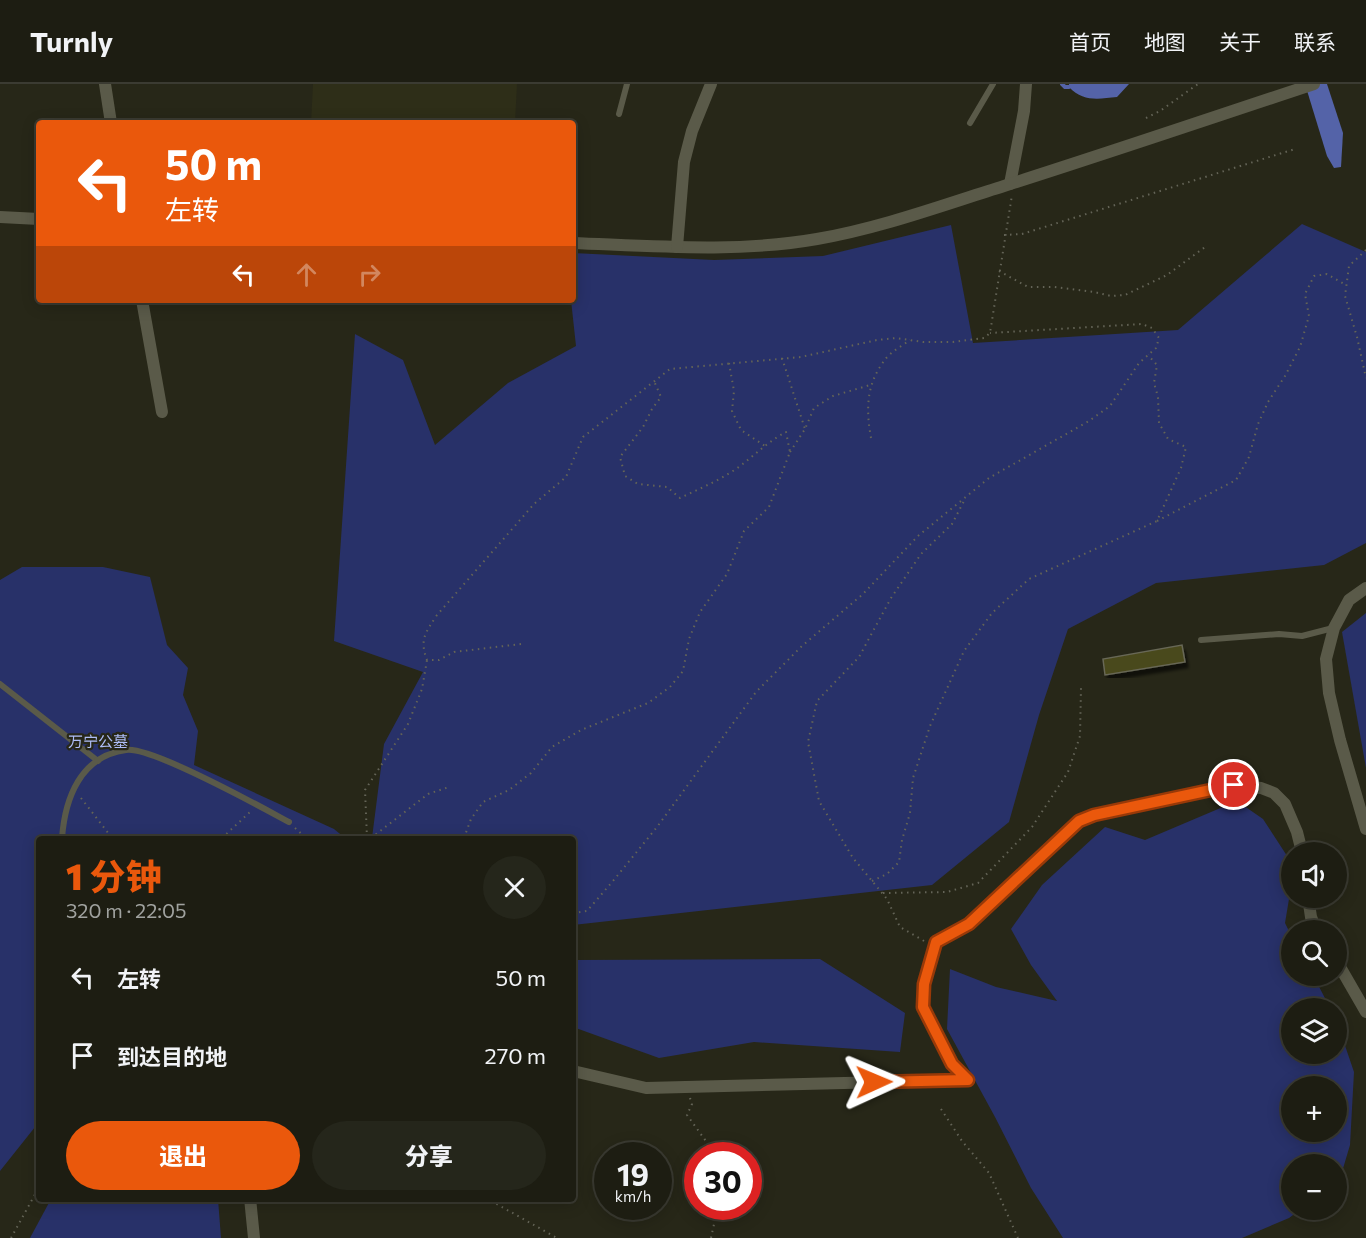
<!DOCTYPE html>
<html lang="zh">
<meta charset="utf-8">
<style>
body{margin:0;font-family:Commissioner,"Noto Sans SC",sans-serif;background:#25261b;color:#f1f3f6;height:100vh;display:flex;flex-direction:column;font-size:22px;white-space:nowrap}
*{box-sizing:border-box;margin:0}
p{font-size:20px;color:#a0a29f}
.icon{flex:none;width:33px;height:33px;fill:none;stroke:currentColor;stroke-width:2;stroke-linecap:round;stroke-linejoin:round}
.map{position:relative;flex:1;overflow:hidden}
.panel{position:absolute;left:36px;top:752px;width:540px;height:366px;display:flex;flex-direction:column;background:#1d1d12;border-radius:6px;box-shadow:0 3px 15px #0003,0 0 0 2px #3b3b32}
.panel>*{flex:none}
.hud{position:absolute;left:36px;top:36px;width:540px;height:183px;border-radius:6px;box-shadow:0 3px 15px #0003,0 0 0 2px #3b3b32;background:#ea580c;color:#fff;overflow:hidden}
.tools{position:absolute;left:1281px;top:758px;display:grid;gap:12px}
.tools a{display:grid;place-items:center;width:66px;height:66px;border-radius:50%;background:#1d1d12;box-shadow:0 3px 15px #0003,0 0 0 2px #3b3b32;font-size:30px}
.speed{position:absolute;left:594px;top:1058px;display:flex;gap:12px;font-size:30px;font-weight:700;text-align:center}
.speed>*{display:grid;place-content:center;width:78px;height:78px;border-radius:50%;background:#1d1d12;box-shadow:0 3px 15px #0003,0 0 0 2px #3b3b32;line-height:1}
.speed small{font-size:15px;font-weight:400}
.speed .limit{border:9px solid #d22;background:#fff;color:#111}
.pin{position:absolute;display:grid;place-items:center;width:51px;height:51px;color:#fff;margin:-26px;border:3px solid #fff;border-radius:50%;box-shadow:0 2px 6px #0007}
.me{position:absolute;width:66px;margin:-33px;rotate:89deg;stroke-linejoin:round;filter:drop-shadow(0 0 4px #0008)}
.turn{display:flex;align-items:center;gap:21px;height:126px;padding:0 30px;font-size:27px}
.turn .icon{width:78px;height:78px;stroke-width:2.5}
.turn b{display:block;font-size:42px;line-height:51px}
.lanes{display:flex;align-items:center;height:57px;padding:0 30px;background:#0003;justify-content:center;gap:30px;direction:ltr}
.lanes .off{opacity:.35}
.round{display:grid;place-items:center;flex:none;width:63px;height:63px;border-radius:32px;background:#25261b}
.headline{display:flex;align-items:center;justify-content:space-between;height:102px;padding:0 30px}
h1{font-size:36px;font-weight:800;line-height:45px;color:#ea580c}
.action{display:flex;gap:12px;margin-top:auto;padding:12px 30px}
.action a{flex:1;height:69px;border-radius:36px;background:#ea580c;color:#fff;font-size:24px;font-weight:800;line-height:69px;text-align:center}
.action a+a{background:#25261b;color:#f1f3f6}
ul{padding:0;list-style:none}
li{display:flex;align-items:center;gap:18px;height:78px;padding:0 30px}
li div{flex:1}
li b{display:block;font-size:22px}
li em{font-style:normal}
header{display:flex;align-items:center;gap:36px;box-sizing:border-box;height:84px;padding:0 30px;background:#1d1d12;border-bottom:2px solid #3b3b32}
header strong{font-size:28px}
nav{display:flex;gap:33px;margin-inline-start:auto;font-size:21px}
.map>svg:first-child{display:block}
</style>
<header>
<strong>Turnly</strong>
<nav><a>首页</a><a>地图</a><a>关于</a><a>联系</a></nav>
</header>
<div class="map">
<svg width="1366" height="1154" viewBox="0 0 1366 1154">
<defs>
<filter id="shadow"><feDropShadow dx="3" dy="5.5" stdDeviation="1.5" flood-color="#0009"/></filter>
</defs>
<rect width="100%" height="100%" fill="#272718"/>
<!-- built -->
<polygon fill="#2e2e18" points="313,0 517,0 515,39 311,39"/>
<!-- green -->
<g fill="#283169" fill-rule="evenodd">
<polygon points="1302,140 1366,168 1366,459 1324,481 1156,499 1068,545 1039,631 1009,738 932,801 573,841 573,754 372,754 384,660 423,588 334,557 355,250 403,276 435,361 508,299 576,262 571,216 573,216 573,169 714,176 823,172 951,141 973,259 1178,246"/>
<polygon points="22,483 103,483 150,493 167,561 188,584 183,611 198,647 194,681 334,745 345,754 39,754 39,1038 0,1087 0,496"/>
<polygon points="1366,529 1366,684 1342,548"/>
<path d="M 1237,717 L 1263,735 L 1291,778 L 1291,803 L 1285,839 L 1291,851 L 1292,891 L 1313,891 L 1330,924 L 1292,924 L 1292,969 L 1336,969 L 1337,938 L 1354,988 L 1350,1061 L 1339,1098 L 1337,1100 L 1336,1080 L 1292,1080 L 1292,1125 L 1301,1125 L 1289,1134 L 1242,1154 L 1063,1154 L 1031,1104 L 995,1033 L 947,945 L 950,885 L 996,903 L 1057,917 L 1031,881 L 1011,845 L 1042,801 L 1105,743 L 1145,756 ZM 1292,1002 L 1336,1002 L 1336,1047 L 1292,1047 Z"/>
<polygon points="820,875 905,929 900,968 754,958 659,974 573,943 573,876"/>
<polygon points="51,1115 218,1115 221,1154 30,1154"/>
</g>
<!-- water -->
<g fill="#5463a8">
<path d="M 1069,0 L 1129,0 L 1117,13 C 1098,15 1083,18 1069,3 Z"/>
<polygon points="1305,0 1327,0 1343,49 1341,83 1334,84 1327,72"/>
</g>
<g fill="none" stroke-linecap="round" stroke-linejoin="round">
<!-- stream -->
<polyline stroke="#5463a8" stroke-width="4" points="1062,0 1065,3 1069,3"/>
</g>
<!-- building -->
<polygon fill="#4a481a" stroke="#676756" stroke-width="1.5" filter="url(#shadow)" points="1182,561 1185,578 1105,591 1103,575"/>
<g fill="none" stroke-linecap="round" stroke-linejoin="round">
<!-- path -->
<g stroke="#646457" stroke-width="2" stroke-dasharray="1.5 4.5" stroke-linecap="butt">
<polyline points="1146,34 1160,27 1198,0"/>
<polyline points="1004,151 1022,150 1295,65"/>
<polyline points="1366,166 1349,182 1345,212 1357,253 1366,294"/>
<polyline points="999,187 1028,203 1054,203 1094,208 1111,212 1125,211 1167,191 1205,163"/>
<polyline points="782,274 805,345"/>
<polyline points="729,279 734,307 732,327 741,346 765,362"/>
<path d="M 871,354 C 866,326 866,301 884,277 C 890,268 902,262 910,256"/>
<polyline points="790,368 805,345 814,324 833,312 870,301"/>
<polyline points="1157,437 1236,396 1249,373 1258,340 1268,318 1285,292 1300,263 1309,232 1305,210 1314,192 1327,190 1346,201"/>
<path d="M 521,560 L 454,568 L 439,576 L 427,576 C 419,555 426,548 437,531 L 534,420 L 566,393 L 583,353 L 670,285 L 801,273 L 877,256 L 896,254 L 923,258 L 953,258 L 984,254 L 990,249 L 1012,111"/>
<polyline points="81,714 112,754"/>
<polyline points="295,744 306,754"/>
<polyline points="222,754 250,728"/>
<polyline points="367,754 365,706 408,640 422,605 427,576"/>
<polyline points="371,754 428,710 449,703"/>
<path d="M 464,754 L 471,735 L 483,718 L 509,706 L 531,689 L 552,663 L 581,646 L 648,619 L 670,603 L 683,587 L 689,555 L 700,528 L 727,490 L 744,447 L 769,423 L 790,368 L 786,348 C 767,358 753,373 736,385 C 718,397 699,405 680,414 L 667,403 L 638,400 L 625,392 L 620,373 L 643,343 L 652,325 L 661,313 L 654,297"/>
<polyline points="872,797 887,790 899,778 902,756 910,729 913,694 930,642 964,567 992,529 1029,495 1157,437 1181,384 1186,363 1168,355 1159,339 1158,313 1154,299 1157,281 1148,271"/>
<polyline points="883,809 947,808 978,799 1032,743 1068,688 1080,652 1081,604"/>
<polyline points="573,829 587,827 613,797 657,743 756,608 802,562 863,510 918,452 989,394 1089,337 1110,322 1139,279 1156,264 1159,254 1152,244 1142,240 990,249"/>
<polyline points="924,857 900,843 887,815 853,774 819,717 808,658 817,617 859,573 891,514 921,470 952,440 964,417"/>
<polyline points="690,1014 692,1020 687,1031 716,1071"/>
<polyline points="941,1025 962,1057 989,1089 1018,1154"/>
<polyline points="486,1114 557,1154"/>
<polyline points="11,1154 39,1103"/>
<polyline points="711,1154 718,1122"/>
</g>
<!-- lane -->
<g stroke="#5a5a49" stroke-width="6">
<polyline points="619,30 627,0"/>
<polyline points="970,39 993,0"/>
<polyline points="1201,556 1279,550 1302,552 1333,544"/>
<polyline points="0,600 98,677"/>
<path d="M 62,754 C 65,715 80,672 126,666 C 151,662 261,723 289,738"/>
</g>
<!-- street -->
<g stroke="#5a5a49" stroke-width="12">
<polyline points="105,0 111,39"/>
<polyline points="1010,100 1024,27 1026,0"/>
<polyline points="0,133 39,135"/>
<path d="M 573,159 C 653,162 737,169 817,155 C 881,144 943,121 1004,102 C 1108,69 1211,34 1314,0"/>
<polyline points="677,163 684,78 692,47 711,0"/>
<polyline points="142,216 162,328"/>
<polyline points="1366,504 1349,516 1334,544 1326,575 1329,609 1340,656 1366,745"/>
<polyline points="1308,813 1311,833 1316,846"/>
<polyline points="1336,876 1366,928"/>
<polyline points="573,987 646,1004 968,996 952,980 923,923 924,899 936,858 969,840 1079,737 1094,731 1235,701 1261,704 1274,709 1285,720 1297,748 1302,768"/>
<polyline points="250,1114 254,1154"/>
</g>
</g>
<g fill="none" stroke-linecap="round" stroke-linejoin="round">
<!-- route casing -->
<g stroke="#983908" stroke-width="15">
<polyline id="route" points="874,998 968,996 952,980 923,923 924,900 936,858 969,840 1079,737 1094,731 1234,701"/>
</g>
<!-- route -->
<use href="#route" stroke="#ea580c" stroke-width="10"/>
</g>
<g text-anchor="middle" stroke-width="4.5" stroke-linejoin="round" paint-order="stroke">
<!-- park labels -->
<g font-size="15" fill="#aebdf7" stroke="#272718">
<text x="98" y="663">万宁公墓</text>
</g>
</g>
</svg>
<div class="tools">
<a><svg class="icon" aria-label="sound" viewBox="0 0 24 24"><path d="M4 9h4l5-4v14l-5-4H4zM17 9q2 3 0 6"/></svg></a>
<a><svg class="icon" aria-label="search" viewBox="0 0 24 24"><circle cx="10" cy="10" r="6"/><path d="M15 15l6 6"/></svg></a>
<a><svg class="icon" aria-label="layers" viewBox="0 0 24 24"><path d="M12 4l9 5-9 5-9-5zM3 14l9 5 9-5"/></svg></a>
<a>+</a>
<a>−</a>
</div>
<div class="speed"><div>19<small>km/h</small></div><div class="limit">30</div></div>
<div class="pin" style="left:1234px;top:701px;background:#d93025"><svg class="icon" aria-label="arrive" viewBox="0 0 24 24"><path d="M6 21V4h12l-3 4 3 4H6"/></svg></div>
<svg class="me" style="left:874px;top:998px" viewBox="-20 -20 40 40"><path d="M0-17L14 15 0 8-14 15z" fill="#ea580c" stroke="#fff" stroke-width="4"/></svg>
<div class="hud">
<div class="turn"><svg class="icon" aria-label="left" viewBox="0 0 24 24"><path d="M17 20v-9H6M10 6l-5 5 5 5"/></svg><div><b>50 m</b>左转</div></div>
<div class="lanes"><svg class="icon" aria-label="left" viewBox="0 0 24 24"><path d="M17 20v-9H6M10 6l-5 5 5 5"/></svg><svg class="icon off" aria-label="ahead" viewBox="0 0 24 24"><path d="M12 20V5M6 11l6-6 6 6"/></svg><svg class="icon off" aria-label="right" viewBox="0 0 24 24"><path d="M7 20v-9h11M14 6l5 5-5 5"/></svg></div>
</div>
<section class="panel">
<div class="headline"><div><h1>1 分钟</h1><p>320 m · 22:05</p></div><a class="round"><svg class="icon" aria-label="close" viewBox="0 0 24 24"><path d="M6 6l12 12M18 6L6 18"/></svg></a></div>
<ul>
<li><svg class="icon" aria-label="left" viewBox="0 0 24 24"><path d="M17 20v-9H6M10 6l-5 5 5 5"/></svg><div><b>左转</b></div><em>50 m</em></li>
<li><svg class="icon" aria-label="arrive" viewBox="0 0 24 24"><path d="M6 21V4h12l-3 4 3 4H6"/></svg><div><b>到达目的地</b></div><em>270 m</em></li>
</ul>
<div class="action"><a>退出</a><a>分享</a></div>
</section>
</div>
